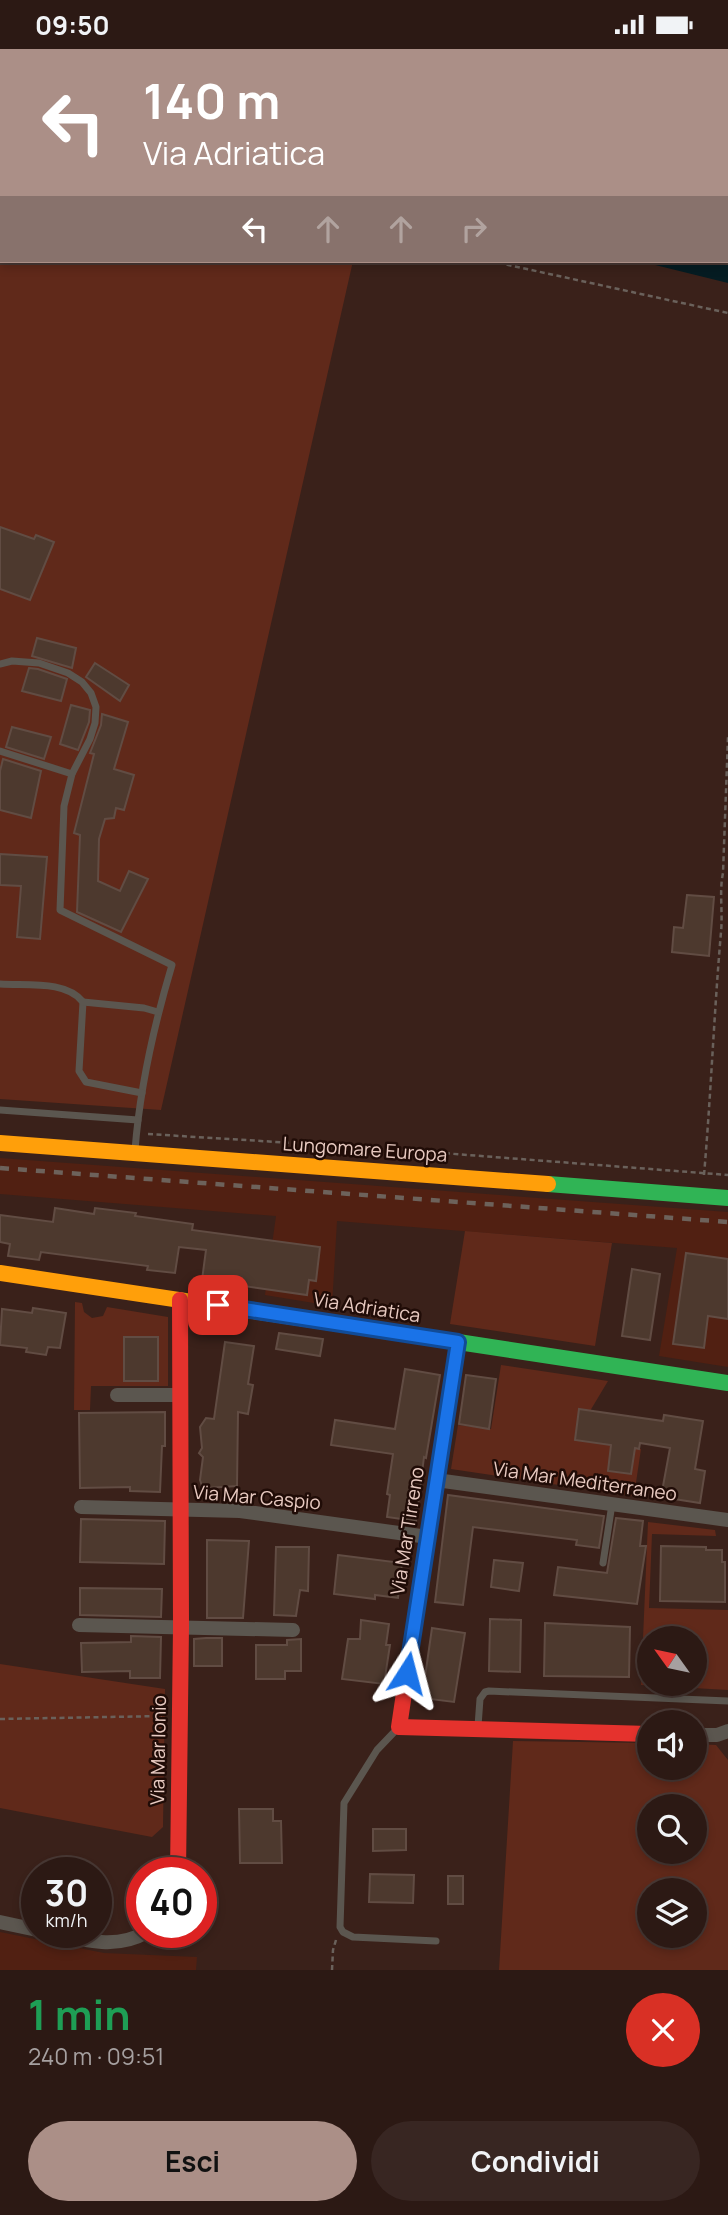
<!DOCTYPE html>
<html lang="it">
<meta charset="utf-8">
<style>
body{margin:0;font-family:Manrope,sans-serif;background:#382622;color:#f1f3f6;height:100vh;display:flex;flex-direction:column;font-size:26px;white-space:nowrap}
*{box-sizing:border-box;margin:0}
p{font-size:23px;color:#a6a0a0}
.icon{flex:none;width:38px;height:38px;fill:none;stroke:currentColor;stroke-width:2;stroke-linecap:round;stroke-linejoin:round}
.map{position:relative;height:1921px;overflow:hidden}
.sheet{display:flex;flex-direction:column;background:#2c1914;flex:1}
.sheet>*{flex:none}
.banner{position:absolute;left:0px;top:0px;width:728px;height:214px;box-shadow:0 4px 10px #0003,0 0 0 2px #483834;background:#ab8f87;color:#fff;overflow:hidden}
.needle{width:46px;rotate:303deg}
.buttons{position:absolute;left:637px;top:1577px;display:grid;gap:14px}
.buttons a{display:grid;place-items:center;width:70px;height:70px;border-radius:50%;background:#2c1914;box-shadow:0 4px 10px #0003,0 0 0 2px #483834;font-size:35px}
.speed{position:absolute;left:21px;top:1808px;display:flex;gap:14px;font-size:35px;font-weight:700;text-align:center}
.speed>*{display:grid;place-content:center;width:91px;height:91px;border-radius:50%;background:#2c1914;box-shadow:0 4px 10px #0003,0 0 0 2px #483834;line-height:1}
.speed small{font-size:18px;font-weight:400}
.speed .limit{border:10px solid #d22;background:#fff;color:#111}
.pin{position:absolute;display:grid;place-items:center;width:60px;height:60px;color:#fff;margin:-30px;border-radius:14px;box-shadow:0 4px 10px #0006}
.me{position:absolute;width:77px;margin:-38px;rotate:9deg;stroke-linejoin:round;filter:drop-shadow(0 0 5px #0008)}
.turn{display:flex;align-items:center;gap:24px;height:147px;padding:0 28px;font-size:32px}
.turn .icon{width:91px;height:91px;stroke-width:2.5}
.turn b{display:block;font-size:49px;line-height:60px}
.lanes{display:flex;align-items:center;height:66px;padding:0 28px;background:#0003;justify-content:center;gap:35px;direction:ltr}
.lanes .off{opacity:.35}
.round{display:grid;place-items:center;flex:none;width:74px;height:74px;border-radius:37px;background:#382622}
.overview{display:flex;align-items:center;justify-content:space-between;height:119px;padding:0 28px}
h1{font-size:42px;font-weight:700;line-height:52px;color:#1e9e55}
.button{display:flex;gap:14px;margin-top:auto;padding:14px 28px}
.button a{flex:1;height:80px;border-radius:42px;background:#ab8f87;color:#111;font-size:28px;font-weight:700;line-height:80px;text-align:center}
.button a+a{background:#382622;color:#f1f3f6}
.status{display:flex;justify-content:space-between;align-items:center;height:49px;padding:0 35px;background:#2c1914;direction:ltr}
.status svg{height:19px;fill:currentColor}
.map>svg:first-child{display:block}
</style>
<div class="status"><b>09:50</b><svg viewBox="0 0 49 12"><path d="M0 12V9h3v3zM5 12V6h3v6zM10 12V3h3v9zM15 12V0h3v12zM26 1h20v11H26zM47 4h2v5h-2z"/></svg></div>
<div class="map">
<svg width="728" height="1921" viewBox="0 0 728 1921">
<rect width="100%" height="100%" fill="#3a211a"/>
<!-- built -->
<g fill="#512012">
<polygon points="0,1109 728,1163 728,1318 659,1307 677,1199 337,1172 332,1257 265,1246 276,1167 0,1145"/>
<polygon points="0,1883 104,1904 197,1908 196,1921 0,1921"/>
</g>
<!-- green -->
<g fill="#60291a" fill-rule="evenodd">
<polygon points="0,68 2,212 353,212 161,1061 0,1050"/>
<polygon points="465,1182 612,1194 595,1297 450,1275"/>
<path d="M 75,1253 L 82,1254 L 84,1263 L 92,1269 L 103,1267 L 107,1258 L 168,1268 L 168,1337 L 91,1337 L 90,1361 L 74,1361 ZM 124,1288 L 158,1288 L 158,1332 L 124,1332 Z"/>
<polygon points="501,1316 608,1332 590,1362 579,1361 575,1391 641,1400 634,1447 451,1420 458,1376 491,1380"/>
<path d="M 648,1473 L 715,1481 L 716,1487 L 652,1485 L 649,1559 L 728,1561 L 728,1641 L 641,1636 ZM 649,1589 L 695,1589 L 695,1634 L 649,1634 Z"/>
<polygon points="0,1615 165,1640 163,1778 152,1788 0,1759"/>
<path d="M 513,1692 L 649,1694 L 649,1718 L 695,1718 L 695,1695 L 716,1696 L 728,1711 L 728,1921 L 499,1921 ZM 649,1757 L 695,1757 L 695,1802 L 649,1802 ZM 649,1841 L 695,1841 L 695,1886 L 649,1886 Z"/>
</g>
<!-- water -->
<polygon fill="#051c22" points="0,0 728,0 728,234 639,212 726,212 726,2 2,2 2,43"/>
<!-- building -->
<g fill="#4d392e" stroke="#614c43" stroke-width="2">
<polygon points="0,478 34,490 36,486 54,493 30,551 0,540"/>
<polygon points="37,589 76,599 72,619 32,607"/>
<polygon points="95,614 129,636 120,652 86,628"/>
<polygon points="29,619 38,620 67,630 61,652 22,642"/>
<polygon points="71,656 90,661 89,673 78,701 60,695"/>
<polygon points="102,665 128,673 114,720 134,726 124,761 116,759 114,769 105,770 99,790 98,832 120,842 129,822 148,830 121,883 77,863 80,786 74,784 94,705 90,704 101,676"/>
<polygon points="12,678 51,688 44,710 6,698"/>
<polygon points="3,710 41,722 31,769 0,761 0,722"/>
<polygon points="0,805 47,808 40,890 17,888 21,837 0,836"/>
<polygon points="687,846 714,848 709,907 672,903 674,878 683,879"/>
<polygon points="55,1159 94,1165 95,1159 136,1164 135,1167 193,1175 192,1181 320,1198 316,1232 309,1231 307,1246 202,1231 206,1201 179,1198 175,1224 147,1221 148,1217 41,1203 39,1211 8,1207 10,1195 0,1193 0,1166 53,1173"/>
<polygon points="686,1204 728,1210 728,1270 708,1267 704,1299 673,1295"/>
<polygon points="632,1220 660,1225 650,1291 622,1287"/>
<polygon points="33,1259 66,1264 60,1299 48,1298 46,1306 26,1303 27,1299 0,1296 2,1260 32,1264"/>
<polygon points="279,1284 323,1290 320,1307 276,1300"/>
<rect x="124" y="1288" width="34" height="44"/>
<polygon points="225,1293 254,1297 248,1335 253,1336 248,1365 238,1363 237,1437 206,1439 202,1437 200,1431 203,1408 199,1404 202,1399 200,1378 206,1369 214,1370"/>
<polygon points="405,1320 440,1326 426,1409 424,1408 416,1472 387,1468 390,1446 387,1445 393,1405 331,1396 335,1371 395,1380"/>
<polygon points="466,1326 496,1330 489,1380 459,1375"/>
<polygon points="579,1360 663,1372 664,1366 703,1372 695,1420 705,1422 700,1454 661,1448 670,1399 640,1394 639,1400 635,1399 631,1425 608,1422 611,1396 575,1391"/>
<polygon points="165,1363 165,1397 162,1397 160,1443 130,1442 130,1438 80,1439 79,1364"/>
<polygon points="448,1446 604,1467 599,1499 576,1496 577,1491 473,1478 463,1556 435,1553"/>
<polygon points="616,1469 643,1472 640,1497 646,1497 637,1555 554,1546 558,1518 607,1524"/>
<polygon points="81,1470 165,1472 164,1515 80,1513"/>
<polygon points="207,1491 249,1492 243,1569 207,1569"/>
<polygon points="661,1497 706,1498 706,1501 722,1501 722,1513 725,1513 725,1553 660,1552"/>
<polygon points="276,1498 309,1498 308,1542 300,1541 296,1567 274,1566"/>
<polygon points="338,1506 402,1514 398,1549 375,1546 375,1550 334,1545"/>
<polygon points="494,1511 523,1514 519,1542 491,1538"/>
<polygon points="80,1539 162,1540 161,1568 80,1566"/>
<polygon points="490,1570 521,1571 520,1623 489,1622"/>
<polygon points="361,1571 389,1575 386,1596 390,1596 384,1635 342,1630 348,1590 360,1590"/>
<polygon points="545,1574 630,1578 629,1628 544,1627"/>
<polygon points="432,1579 465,1584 454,1653 422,1649"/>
<polygon points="131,1587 161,1588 160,1629 130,1629 130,1622 82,1623 81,1594 131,1593"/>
<polygon points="206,1589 222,1589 222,1617 194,1617 194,1590"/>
<polygon points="301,1590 301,1622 285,1622 285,1630 256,1630 256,1596 287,1596 287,1591"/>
<polygon points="239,1760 273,1760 273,1772 281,1772 282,1814 240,1814"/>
<polygon points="373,1780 406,1780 406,1801 373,1802"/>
<polygon points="370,1825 414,1826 413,1854 369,1853"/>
<rect x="448" y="1827" width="15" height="28"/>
</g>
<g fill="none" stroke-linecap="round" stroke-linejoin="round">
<!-- path -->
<g stroke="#6a615b" stroke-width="2.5" stroke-dasharray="5 3.5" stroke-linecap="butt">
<polyline points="0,68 2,68"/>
<polyline points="490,212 728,264"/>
<polyline points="148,1085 390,1100 728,1126"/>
<path d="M 704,1126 C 711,1045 714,964 721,883 C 723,863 719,843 723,824 L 728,688"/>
<polyline points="0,1670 162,1667"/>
<polyline points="332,1921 333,1901 336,1891"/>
</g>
<!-- lane -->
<g stroke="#5b564f" stroke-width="7">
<path d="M 0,615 L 12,612 L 39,614 L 68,624 L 82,633 L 91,644 L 96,658 L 95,674 L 90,690 L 72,725 L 64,757 L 60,861 L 172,916 C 154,976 140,1038 135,1101"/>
<polyline points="0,702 72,725"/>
<path d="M 0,935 C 26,937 66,931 83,953 L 79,1022 L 86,1033 L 142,1044"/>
<polyline points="83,953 144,959 158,963"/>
<polyline points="0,1061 138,1071"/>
<polyline points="603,1514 612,1455"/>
<polyline points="478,1677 480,1650 485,1643 489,1642 728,1652"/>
<polyline points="398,1679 377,1701 344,1754 340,1878 343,1883 353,1888 436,1892"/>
</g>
<!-- street -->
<g stroke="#5b564f" stroke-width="14">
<polyline points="117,1346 180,1346"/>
<polyline points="436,1431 728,1471"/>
<polyline points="81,1458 240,1462 428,1488"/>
<polyline points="79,1576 293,1581"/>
<polyline points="695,1686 717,1686 728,1682"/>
<polyline points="0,1873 37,1881"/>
<path d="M 47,1883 C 82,1890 114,1902 147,1883"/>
</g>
<!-- fast -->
<g stroke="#30b455" stroke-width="16">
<polyline points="548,1135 728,1149"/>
<polyline points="432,1289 728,1334"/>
<polyline points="410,1604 458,1293"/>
</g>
<!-- slow -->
<g stroke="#ff9f0a" stroke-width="16">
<polyline points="0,1094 548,1135"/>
<polyline points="0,1224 432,1289"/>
</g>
<!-- jam -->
<g stroke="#e5322d" stroke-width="16">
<polyline points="410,1604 399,1678 649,1685"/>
<polyline points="178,1824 181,1578 180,1251"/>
</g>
<!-- rail -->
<polyline stroke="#6d625b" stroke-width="4.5" stroke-dasharray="9 9" stroke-linecap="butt" points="0,1119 728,1173"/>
</g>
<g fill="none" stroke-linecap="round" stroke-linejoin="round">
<!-- route casing -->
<g stroke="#114b97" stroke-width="18">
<polyline id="route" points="218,1256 458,1293 407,1624"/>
</g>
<!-- route -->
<use href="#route" stroke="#1a73e8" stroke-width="12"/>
</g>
<g text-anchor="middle" stroke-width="5" stroke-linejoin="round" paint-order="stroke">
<!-- street labels -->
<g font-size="19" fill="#e8cac1" stroke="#200c07">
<text transform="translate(365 1100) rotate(4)" y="7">Lungomare Europa</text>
<text transform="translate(367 1258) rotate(9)" y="7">Via Adriatica</text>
<text transform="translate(585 1432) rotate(8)" y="7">Via Mar Mediterraneo</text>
<text transform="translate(257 1448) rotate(5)" y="7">Via Mar Caspio</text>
<text transform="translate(407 1482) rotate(-81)" y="7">Via Mar Tirreno</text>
<text transform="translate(158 1701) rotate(-89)" y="7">Via Mar Ionio</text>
</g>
</g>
</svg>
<div class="buttons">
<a><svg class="needle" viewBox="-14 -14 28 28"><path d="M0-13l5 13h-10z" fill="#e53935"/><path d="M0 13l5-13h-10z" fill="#a6a0a0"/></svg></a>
<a><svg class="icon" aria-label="sound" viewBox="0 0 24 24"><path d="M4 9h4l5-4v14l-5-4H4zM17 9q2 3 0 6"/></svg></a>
<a><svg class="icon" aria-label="search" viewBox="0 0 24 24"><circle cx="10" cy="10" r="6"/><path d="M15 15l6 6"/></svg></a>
<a><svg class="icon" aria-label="layers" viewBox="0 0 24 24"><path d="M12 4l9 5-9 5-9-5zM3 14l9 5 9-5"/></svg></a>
</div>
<div class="speed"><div>30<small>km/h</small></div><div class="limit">40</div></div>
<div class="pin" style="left:218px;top:1256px;background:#d93025"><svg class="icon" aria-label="arrive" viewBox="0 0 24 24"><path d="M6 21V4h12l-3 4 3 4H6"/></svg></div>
<svg class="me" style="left:407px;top:1624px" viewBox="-20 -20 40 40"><path d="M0-17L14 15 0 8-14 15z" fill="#1a73e8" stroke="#fff" stroke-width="4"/></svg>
<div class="banner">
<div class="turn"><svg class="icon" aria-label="left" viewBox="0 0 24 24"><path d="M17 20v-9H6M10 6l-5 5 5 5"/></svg><div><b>140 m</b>Via Adriatica</div></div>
<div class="lanes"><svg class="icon" aria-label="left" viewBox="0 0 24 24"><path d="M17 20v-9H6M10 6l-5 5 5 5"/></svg><svg class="icon off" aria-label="ahead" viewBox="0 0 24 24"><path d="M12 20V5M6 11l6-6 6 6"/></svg><svg class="icon off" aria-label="ahead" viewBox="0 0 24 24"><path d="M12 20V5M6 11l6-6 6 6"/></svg><svg class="icon off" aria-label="right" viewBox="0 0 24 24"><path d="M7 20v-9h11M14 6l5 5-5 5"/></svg></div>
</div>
</div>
<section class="sheet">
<div class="overview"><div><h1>1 min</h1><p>240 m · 09:51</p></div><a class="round" style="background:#d93025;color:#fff"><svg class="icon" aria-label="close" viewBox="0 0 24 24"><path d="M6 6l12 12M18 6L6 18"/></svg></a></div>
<div class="button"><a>Esci</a><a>Condividi</a></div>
</section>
